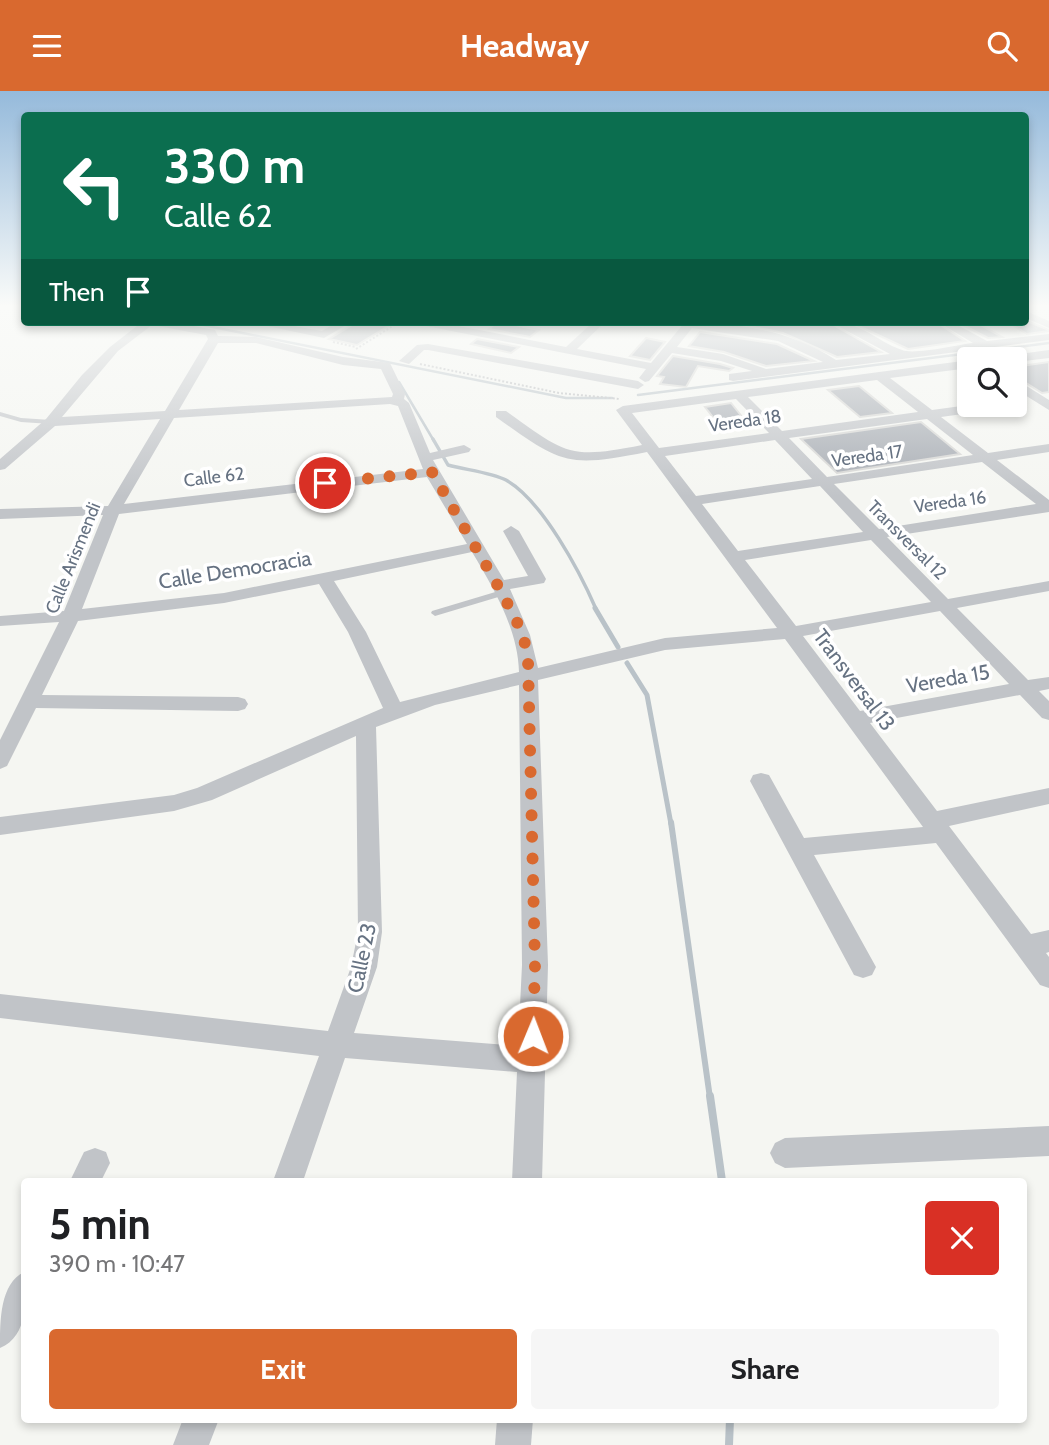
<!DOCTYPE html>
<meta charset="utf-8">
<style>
body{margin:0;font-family:Cabin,sans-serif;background:#f6f6f6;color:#202124;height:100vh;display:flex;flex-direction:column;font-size:26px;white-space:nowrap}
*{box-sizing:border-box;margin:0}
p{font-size:23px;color:#757577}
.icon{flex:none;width:38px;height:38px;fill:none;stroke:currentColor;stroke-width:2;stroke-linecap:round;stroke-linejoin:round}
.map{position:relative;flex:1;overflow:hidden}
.drawer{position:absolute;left:21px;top:1087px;width:1006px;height:245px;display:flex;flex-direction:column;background:#fff;border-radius:7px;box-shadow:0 4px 10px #0003}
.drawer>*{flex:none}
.guide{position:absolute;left:21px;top:21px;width:1008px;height:214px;border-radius:7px;box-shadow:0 4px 10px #0003;background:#0b6e4f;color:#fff;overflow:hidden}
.buttons{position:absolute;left:957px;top:256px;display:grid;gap:14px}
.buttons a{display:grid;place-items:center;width:70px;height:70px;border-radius:7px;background:#fff;box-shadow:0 4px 10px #0003;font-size:35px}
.pin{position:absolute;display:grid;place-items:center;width:60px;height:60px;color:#fff;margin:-30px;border:4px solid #fff;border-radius:50%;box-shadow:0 2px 7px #0007}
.me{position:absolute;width:77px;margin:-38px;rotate:1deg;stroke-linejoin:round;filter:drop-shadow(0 0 5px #0008)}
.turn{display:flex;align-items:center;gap:24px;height:147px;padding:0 28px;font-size:32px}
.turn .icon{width:91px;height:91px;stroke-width:2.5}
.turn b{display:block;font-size:49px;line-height:60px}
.then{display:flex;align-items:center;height:66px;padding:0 28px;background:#0003;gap:14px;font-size:26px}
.round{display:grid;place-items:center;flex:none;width:74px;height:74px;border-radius:7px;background:#f6f6f6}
.overview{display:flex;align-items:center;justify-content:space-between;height:119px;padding:0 28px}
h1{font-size:42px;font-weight:800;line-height:52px}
.cta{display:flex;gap:14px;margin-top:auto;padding:14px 28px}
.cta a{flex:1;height:80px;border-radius:7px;background:#d9692f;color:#fff;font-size:28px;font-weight:800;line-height:80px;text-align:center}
.cta a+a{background:#f6f6f6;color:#202124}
header{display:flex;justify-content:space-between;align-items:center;height:91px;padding:0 28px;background:#d9692f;color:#fff;font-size:32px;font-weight:800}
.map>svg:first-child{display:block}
</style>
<header><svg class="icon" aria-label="menu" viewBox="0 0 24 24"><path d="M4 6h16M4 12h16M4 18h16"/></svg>Headway<svg class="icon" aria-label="search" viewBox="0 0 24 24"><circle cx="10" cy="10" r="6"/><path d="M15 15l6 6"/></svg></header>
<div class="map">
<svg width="1049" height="1354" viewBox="0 0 1049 1354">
<rect width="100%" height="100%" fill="#f5f6f2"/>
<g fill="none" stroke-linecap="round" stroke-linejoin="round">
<!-- stream-far4 -->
<g stroke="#b9c2c8" stroke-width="2.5">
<polyline points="188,231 566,307 612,307"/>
<polyline points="399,291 434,350"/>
<polyline points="638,304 1049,252"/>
</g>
<!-- stream-far3 -->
<path stroke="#b9c2c8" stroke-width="3.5" d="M 433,348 L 448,374 C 466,379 490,381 506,389 C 542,409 580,481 596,518"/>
<!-- stream-far2 -->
<g stroke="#b9c2c8" stroke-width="5">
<polyline points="595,517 618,556"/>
<polyline points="627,572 647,604 671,733"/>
</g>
<!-- stream-far1 -->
<polyline stroke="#b9c2c8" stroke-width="6" points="671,731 710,1007"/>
<!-- stream -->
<g stroke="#b9c2c8" stroke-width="8">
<polyline points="710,1005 722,1090"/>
<polyline points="729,1354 730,1328"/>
</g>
</g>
<!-- building -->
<g fill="#a8adb4" stroke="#d7d7d5" stroke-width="2">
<polygon points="1027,230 1049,239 1049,240 1027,243 1011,233"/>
<polygon points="357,231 395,231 357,254 329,248"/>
<polygon points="497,231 500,231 539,239 530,246 489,238"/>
<polygon points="731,231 828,231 881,261 837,266 783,242"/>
<polygon points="850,231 936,231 965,250 908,258"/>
<polygon points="957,231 975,231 1002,246 988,247"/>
<polygon points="700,241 777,253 814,270 766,275 724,261 689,255"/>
<polygon points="646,247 665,251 650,269 630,265"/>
<polygon points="477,248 519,256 511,262 471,253"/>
<polygon points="673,265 720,273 733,277 729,280 698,275 686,296 660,293 664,286 657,285"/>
<polygon points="1049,271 1049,301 1042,302 1015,285 1015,276"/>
<polygon points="859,295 892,322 860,326 828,299"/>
<polygon points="731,312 743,327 716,330 705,316"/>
<polygon points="921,331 960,363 837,382 801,348"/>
</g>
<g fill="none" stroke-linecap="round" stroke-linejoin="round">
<!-- path -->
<g stroke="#b9bbbe" stroke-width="2" stroke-dasharray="2 2" stroke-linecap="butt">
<polyline points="333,251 356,256"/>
<polyline points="356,258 399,231"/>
<polyline points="420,273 559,302 620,308"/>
</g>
<!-- lane -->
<g fill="#c1c4c8" fill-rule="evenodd">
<polygon points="0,321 21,327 51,329 54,331 51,333 21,331 0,325"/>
<polygon points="502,499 505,500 505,504 435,525 431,522 432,520"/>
</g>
<!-- street -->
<g fill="#c1c4c8" fill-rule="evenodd">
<polygon points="1026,220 1049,230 1049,237 1026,227"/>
<path d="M 142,231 L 173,231 L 215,239 L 218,245 L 256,246 L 343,266 L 390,272 L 405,303 L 404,308 L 409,312 L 430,362 L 464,354 L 471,358 L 469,361 L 433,369 L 504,489 L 528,485 L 503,440 L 511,435 L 519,440 L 546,488 L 544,492 L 510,498 L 530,544 L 538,577 L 665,547 L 777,537 L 647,361 C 566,377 562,373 496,326 L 496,320 L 506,320 C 565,362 568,369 642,354 L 616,319 L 623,315 L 970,269 L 970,277 L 890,287 L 932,319 L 976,313 L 1012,313 L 1006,317 L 941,326 L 988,362 L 1049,353 L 1049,361 L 997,369 L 1049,409 L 1049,421 L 887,446 L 948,508 L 1049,490 L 1049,500 L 957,517 L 1028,589 L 1049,586 L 1049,598 L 1039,600 L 1049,610 L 1049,629 L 1042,627 L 1020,604 L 870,632 L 937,720 L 1049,697 L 1049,713 L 949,735 L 1031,843 L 1049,839 L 1049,861 L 1046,862 L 1049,866 L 1049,897 L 1040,894 L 936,752 L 814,764 L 876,876 L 872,884 L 863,887 L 854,884 L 750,690 L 753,684 L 761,682 L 769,684 L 804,747 L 923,736 L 785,548 L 665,559 L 538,589 L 548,874 L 542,1090 L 512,1090 L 517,981 L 345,967 L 303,1090 L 273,1090 L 319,965 L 0,927 L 0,903 L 328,940 L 351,876 L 358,841 L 356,645 L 212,709 L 174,720 L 0,744 L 0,726 L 174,704 L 197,697 L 383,617 L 348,541 L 319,493 L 224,512 L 78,530 L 42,604 L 238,606 L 245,608 L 248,613 L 245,618 L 238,620 L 36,617 L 7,675 L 0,678 L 0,649 L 59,531 L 0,535 L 0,525 L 64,520 L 103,424 L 0,428 L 0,418 L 108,415 L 160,328 L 55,335 L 5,378 L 0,379 L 0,368 L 46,328 L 82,284 L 110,256 ZM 152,234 L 206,244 L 208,248 L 165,320 L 62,326 L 118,260 ZM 218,252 L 256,252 L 343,274 L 381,278 L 393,303 L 392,306 L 179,319 ZM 877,289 L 918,321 L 782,340 L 748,306 ZM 736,308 L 769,342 L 659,357 L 632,322 ZM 390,313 L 398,315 L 423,378 L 124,413 L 174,327 ZM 927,328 L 973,364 L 827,386 L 789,347 ZM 775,349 L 812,388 L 696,405 L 665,365 ZM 982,371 L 1036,413 L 879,438 L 834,393 ZM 427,386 L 467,453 L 224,502 L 82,518 L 119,423 ZM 820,395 L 863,441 L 738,460 L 702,413 ZM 871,449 L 931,511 L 796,535 L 745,469 ZM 472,461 C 493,496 518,538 519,581 L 400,611 L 366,541 L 334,490 ZM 940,520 L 1009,593 L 860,620 L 803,545 ZM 519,594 L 522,874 L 518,955 L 354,942 L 377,876 L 382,841 L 376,636 L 435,614 Z"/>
<polygon points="248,231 272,231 322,240 337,231 351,231 324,247"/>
<path d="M 415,231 L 438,231 L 566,256 L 593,231 L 605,231 L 577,258 L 651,272 L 685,231 C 737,231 792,240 836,269 L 890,263 L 830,231 C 863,231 874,249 902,259 C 914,264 957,254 973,252 L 938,231 L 952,231 L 987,250 L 1049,243 L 1049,249 L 733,290 L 729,289 L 729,283 L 752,280 L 721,270 L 672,262 L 649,290 L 645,291 L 639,287 L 646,278 L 421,234 ZM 692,237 L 778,250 L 823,271 L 766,278 L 723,263 L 677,256 Z"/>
<polygon points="428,253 638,290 644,294 638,298 428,259 424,259 409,273 399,270 417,254"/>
<polygon points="1049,259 1049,267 1015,271 1015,268 1006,268 1012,264"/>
<polygon points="1015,288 1049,309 1049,319 1015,298"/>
<polygon points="1049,1035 1049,1065 785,1077 775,1072 770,1062 775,1052 785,1047"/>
<polygon points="95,1057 106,1061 110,1072 101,1090 70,1090 84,1061"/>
<path d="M 24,1181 C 26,1208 29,1245 0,1257 C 0,1229 0,1193 24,1181 Z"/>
<polygon points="183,1328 219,1328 209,1354 173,1354"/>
<polygon points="497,1328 533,1328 531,1354 495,1354"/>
</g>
</g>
<!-- sky -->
<linearGradient id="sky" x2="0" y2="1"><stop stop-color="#95badb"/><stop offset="0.53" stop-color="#fafbf9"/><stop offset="1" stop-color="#fafbf9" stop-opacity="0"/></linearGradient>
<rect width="1049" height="406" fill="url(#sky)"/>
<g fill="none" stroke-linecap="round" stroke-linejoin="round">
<!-- route -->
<polyline stroke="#d9692f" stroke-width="12" stroke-dasharray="0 21.6" points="325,392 432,381 502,502 523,543 528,569 535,874 533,945"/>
</g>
<g text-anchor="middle" stroke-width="7" stroke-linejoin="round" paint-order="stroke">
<!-- far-street labels -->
<g font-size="18" fill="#667282" stroke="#fff">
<text transform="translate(745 330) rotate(-8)" y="6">Vereda 18</text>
<text transform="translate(867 365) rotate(-8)" y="6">Vereda 17</text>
<text transform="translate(214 386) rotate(-7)" y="6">Calle 62</text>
<text transform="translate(950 411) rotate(-8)" y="6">Vereda 16</text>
<text transform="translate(907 449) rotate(45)" y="6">Transversal 12</text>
<text transform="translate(73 467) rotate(-68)" y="6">Calle Arismendi</text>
</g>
<!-- street labels -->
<g font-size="21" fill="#667282" stroke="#fff">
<text transform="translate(235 479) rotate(-9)" y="7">Calle Democracia</text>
<text transform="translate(948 588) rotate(-10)" y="7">Vereda 15</text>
<text transform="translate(854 589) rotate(53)" y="7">Transversal 13</text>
<text transform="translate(362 867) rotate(-78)" y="7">Calle 23</text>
</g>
</g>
</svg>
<div class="buttons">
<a><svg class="icon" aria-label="search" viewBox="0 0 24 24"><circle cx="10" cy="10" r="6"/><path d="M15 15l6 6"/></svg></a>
</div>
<div class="pin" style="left:325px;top:392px;background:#d93025"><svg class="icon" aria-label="arrive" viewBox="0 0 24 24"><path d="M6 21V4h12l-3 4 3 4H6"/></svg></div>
<svg class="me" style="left:533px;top:945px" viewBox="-20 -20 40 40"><circle r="17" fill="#d9692f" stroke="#fff" stroke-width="3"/><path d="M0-11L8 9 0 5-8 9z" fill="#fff"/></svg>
<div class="guide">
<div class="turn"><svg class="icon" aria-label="left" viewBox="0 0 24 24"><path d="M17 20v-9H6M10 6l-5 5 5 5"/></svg><div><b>330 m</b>Calle 62</div></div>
<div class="then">Then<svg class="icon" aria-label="arrive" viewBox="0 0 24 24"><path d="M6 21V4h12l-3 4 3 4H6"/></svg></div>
</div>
<section class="drawer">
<div class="overview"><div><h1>5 min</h1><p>390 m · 10:47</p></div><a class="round" style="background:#d93025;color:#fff"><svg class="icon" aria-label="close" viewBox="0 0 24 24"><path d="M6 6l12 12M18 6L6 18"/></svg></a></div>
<div class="cta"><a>Exit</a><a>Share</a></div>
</section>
</div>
